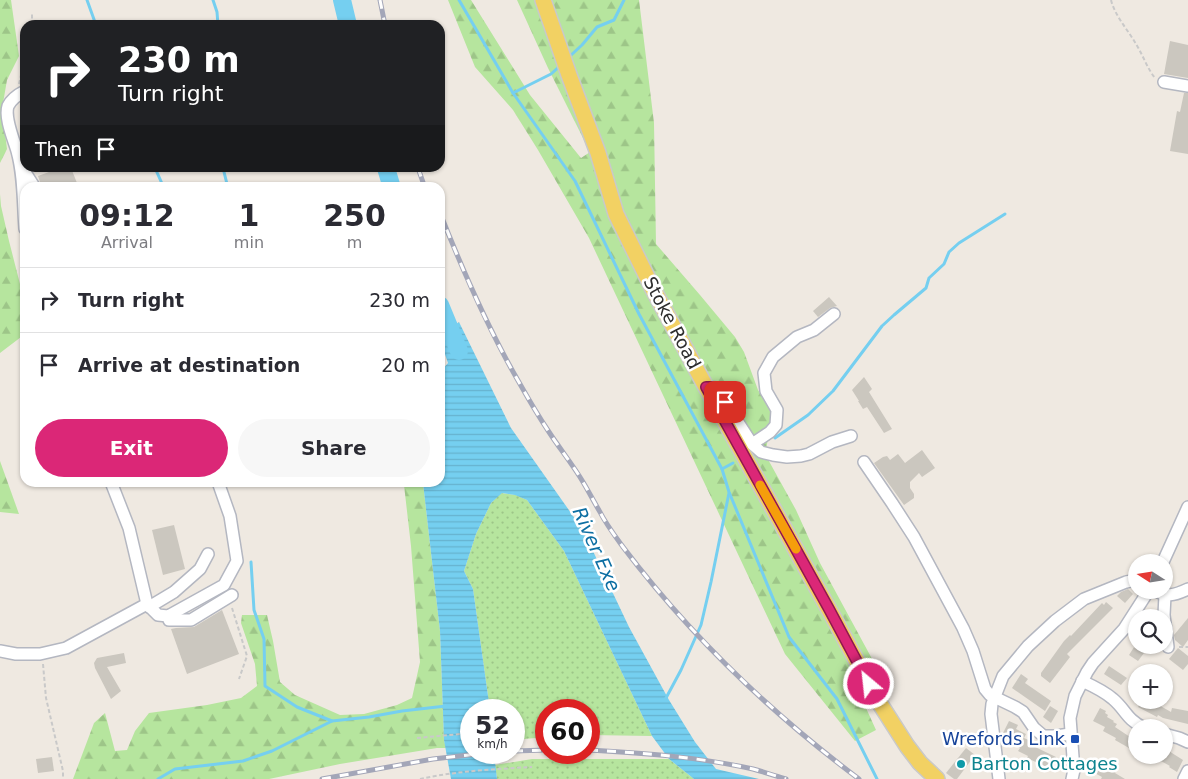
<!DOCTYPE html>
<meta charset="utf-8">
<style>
body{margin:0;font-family:"DejaVu Sans",sans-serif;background:#f7f7f7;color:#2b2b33;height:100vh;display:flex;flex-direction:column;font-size:19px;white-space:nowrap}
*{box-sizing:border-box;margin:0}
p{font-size:16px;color:#7c7c81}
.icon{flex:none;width:28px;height:28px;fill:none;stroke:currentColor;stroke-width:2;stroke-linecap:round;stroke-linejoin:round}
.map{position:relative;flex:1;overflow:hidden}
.side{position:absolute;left:20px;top:182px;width:425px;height:305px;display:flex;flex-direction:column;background:#fff;border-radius:15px;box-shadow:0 1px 4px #0004}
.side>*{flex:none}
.guide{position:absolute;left:20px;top:20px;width:425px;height:152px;border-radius:15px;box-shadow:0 1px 4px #0004;background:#202124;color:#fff;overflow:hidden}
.needle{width:32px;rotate:282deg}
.tools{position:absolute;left:1128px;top:554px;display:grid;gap:10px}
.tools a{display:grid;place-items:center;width:45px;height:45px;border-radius:50%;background:#fff;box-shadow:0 1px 4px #0004;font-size:25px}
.speed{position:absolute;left:460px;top:699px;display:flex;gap:10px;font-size:25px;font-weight:700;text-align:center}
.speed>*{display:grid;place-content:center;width:65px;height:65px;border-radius:50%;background:#fff;box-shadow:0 1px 4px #0004;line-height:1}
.speed small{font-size:12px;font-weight:400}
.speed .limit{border:8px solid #d22;background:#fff;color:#111}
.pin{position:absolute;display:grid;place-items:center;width:42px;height:42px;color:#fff;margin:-21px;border-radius:10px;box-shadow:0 2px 8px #0006}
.me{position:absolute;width:55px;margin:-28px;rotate:332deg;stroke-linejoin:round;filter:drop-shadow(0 0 4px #0008)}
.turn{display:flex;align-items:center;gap:18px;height:105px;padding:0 15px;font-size:22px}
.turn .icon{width:65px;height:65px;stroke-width:2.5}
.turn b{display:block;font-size:35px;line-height:42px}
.then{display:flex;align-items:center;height:48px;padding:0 15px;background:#0003;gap:10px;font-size:19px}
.eta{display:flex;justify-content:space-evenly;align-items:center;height:85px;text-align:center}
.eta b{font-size:30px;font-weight:800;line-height:35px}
.cta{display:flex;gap:10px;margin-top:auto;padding:10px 15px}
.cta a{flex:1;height:58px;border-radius:30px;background:#db2777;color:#fff;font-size:20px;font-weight:800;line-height:58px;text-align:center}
.cta a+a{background:#f7f7f7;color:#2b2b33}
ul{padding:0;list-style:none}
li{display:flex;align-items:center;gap:15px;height:65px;padding:0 15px;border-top:1px solid #e1e1e2}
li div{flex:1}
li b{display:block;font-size:19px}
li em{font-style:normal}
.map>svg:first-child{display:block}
</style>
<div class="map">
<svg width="1188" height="779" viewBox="0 0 1188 779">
<defs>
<pattern id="grass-dots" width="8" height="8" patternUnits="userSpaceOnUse" patternTransform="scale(1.25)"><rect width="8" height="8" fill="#b6e59e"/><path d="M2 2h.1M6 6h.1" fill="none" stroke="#9dc588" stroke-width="1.8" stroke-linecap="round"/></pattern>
<pattern id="forest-firs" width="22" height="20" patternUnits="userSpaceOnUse" patternTransform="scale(1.25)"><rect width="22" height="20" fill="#b6e59e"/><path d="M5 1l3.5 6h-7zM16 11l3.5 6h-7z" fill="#9dc588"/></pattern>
<pattern id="water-rules" width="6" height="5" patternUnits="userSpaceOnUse" patternTransform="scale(1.25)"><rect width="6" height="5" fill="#75cff0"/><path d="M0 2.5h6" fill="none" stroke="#66b2ce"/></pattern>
</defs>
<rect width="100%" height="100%" fill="#efe9e1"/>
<!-- grass -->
<g fill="url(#grass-dots)">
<polygon points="501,493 516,495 527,500 564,551 652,736 589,735 589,710 546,710 546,737 514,740 514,710 490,710 473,589 464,571 476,534 491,503"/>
<polygon points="532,759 669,759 694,779 497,779 495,765"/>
</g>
<!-- forest -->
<g fill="url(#forest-firs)">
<polygon points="0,0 11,0 19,56 7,80 2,109 7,149 0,163"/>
<polygon points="448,0 471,0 530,95 581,158 590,152 548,68 517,0 639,0 654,123 656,244 700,295 735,337 744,352 758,390 773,414 765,454 796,510 820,563 877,668 856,686 876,730 855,741 785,654 589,238 538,150 513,110 475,67"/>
<polygon points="0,194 1,206 9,241 20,284 25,298 25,334 0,353"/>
<polygon points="0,461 19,514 0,512"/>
<polygon points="405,483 423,483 440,631 444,740 446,748 437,748 340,764 269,779 73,779 94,723 105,713 115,751 127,750 135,731 149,713 207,705 241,698 257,686 255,664 241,623 242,615 267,615 273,641 280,682 295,695 340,715 364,714 397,705 412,698 420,662 411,546 404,485"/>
</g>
<!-- water -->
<polygon fill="url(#water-rules)" points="459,322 511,428 583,530 629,627 669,700 695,742 716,769 759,779 694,779 669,759 652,736 564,551 527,500 515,495 502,493 491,503 476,534 464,571 473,589 490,710 471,710 471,752 494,753 497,779 451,779 444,740 440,631 423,483 440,482 440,372 448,363 440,340 440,336"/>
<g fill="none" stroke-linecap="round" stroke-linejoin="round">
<!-- stream -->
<g stroke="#75cff0" stroke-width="3">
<polyline points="87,0 96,25"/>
<polyline points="213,0 217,12 218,25"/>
<polyline points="459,0 513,93 575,181 639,314 722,469 729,492 789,637 837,699 877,779"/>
<polyline points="569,57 582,45 597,27 614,20 624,0"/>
<polyline points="513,93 551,74 561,65"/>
<polyline points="155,168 164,188"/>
<polyline points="223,168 228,188"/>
<polyline points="775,438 808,415 833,391 882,326 894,315 926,288 929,278 944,264 949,252 959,243 1005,214"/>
<polyline points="722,469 733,463"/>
<polyline points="251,562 254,610 264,639 265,686 297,707 332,721 369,717 402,711 446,706"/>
<polyline points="666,698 681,670 701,625 711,582 729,493"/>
<polyline points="158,779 175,769 243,761 272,751 332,721"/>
</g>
<!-- river -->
<g stroke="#75cff0" stroke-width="18">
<polyline points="342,0 348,25"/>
<polyline points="386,168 392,188"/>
<polyline points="440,305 459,351"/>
</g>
</g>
<!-- building -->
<g fill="#cbc7bf">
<polygon points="1170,41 1188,45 1188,78 1164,74"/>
<polygon points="1184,93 1188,93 1188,154 1170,151 1177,111 1180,112"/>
<polygon points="60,168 71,168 79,188 42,188 38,176"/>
<polygon points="829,297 837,306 830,308 818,317 813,311"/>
<polygon points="864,377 872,389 869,392 892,429 884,433 867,407 863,409 858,401 859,401 852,390"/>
<polygon points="922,450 935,468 922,477 919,473 910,482 910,488 914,494 914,498 904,505 874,463 883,457 887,456 890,460 898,454 905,463"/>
<polygon points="174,525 185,569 163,575 152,530"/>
<polygon points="1128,589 1133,594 1125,603 1117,596 1121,592"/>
<polygon points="1106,602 1113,608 1067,654 1070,657 1050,683 1041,676 1041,673 1064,641 1070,635 1071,636 1102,603 1104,605"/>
<polygon points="222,610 239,654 187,674 171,629 176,628 194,627"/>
<polygon points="1188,618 1188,640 1183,647 1175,640 1174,635"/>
<polygon points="1136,644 1136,645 1139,645 1143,648 1141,651 1144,653 1138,661 1129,655"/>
<polygon points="1178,648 1188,656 1188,664 1183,670 1169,659"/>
<polygon points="124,653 126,663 107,667 121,691 111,699 95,668 94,663 97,658"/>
<polygon points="1109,666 1127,678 1121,685 1104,674"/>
<polygon points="1021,674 1028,679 1025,683 1051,701 1045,711 1012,688"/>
<polygon points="1142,700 1150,700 1171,712 1172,708 1188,711 1188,724 1163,718 1158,715 1157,717 1138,707"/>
<polygon points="1050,706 1058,711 1051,723 1043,717"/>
<polygon points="1100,708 1106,711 1105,713 1108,715 1107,717 1114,721 1113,722 1117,724 1115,727 1136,741 1136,752 1115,740 1116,738 1103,731 1105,727 1093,721"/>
<polygon points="1009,721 1018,725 1016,729 1026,734 1024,738 1033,742 1031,745 1056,757 1051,769 1027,758 1028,756 1018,751 1020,748 1011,743 1013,739 1003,733"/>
<polygon points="966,748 975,755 957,779 954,779 946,773"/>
<polygon points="1164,748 1183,760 1177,772 1169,767 1170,766 1150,755 1164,755"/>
<polygon points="52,757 54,771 38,773 36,759"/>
<polygon points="1097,760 1116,771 1115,773 1125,779 1101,779 1102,777 1091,771"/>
</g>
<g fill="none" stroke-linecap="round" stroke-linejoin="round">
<!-- minor casing -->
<g stroke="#b4b7c1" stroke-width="14">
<g id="minor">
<polyline points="1164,82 1188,86"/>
<path d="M 25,91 C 19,94 11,100 8,106 C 4,118 14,140 17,151 C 24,176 23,203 25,229"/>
<polyline points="21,166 35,188"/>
<polyline points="706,387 709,387 716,388 752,444 770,432 776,425 777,410 766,391 764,373 773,357 797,337 814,330 834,314"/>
<polyline points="752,444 761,452 773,455 787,457 801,456 809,454 832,442 851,436"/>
<polyline points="864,462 892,503 914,537 963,628 973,651 985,689 990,695 1015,707 1023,712 1034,728 1041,734 1044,736 1056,736 1070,734"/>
<polyline points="111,482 129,528 147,604 158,615 168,616 224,585 237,561 230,516 218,482"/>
<polyline points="1163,562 1188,507"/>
<path d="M 1153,590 C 1168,597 1173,596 1188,589"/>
<polyline points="1165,595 1164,615 1168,647"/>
<polyline points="149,607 174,592 200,569 208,554"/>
<polyline points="168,616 169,620 191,620 232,595"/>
<polyline points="0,651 16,654 40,654 66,648 147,604"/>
<path d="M 1082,681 C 1093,686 1104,691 1113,699 C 1126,710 1126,719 1144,728"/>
<polyline points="1164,734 1179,738 1188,742"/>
<polyline points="999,779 991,714 992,704 1003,676 1028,646 1055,621 1084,599 1126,582 1136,580"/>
<polyline points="1072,779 1074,770 1070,718 1075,696 1087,672 1093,663 1124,629 1149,590"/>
<polyline points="1184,779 1188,771"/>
</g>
</g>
<!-- major casing -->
<g stroke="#c9c9c9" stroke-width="18">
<polyline id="major" points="543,0 569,75 598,153 616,214 654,291 706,387 837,624 877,699 907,746 920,763 937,779"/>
</g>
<!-- path -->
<g stroke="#c9c9c9" stroke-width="2" stroke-dasharray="4 2.5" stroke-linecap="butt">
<path d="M 1111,0 C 1115,16 1128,30 1136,44 C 1143,55 1147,68 1155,78"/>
<polyline points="32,25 32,13"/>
<polyline points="19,84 25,58"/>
<polyline points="232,608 247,656 239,679"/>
<polyline points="1179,647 1188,647"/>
<polyline points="43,664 46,698 63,771 63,779"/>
<polyline points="514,727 522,725"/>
<polyline points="417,738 471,733"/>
<path d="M 420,779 C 456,771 496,769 532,767"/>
</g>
<!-- minor -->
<use href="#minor" stroke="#fff" stroke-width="11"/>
<!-- major -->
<use href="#major" stroke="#f2d163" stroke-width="15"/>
<!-- rail casing -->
<g stroke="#a3a6b8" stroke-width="5">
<g id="rail">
<polyline points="380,0 385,25"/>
<polyline points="418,168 425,188"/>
<path d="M 440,213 C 463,271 488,329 520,384 C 529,400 539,417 549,432 C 560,449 573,465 583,482 C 589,492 594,502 600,512 C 606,524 615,536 623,547 C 689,634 771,713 859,779"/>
<path d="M 589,750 C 644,753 699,757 753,769 C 764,772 776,776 786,779"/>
<polyline points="514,751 546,750"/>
<polyline points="322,779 433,759 495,752"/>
</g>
</g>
<!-- rail -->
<use href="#rail" stroke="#fff" stroke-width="3" stroke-dasharray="9" stroke-linecap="butt"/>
</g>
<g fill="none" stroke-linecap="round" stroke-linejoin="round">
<!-- route casing -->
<g stroke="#8e194d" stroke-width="12">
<polyline id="route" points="725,402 716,388 710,387 706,387 829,609 869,684"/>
</g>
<!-- route -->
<use href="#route" stroke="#db2777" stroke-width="9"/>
<!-- slow -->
<polyline stroke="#f59e0b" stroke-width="9" points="760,485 796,549"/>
</g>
<!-- markers -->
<rect fill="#1a4fb4" stroke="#fff" stroke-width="2" x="1070" y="734" width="10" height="10" rx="2.5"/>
<circle fill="#0f9aa8" stroke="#fff" stroke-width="2" cx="961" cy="764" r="5"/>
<g text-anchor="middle" stroke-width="5" stroke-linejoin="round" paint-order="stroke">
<!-- street labels -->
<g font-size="18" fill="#2e2e2e" stroke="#fff">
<text transform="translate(672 323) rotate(62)" y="6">Stoke Road</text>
</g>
<!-- transit labels -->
<g font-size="18" fill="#164399" stroke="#fff" text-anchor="end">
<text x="1065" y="745">Wrefords Link</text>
</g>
<!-- culture labels -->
<g font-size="18" fill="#0d838f" stroke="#fff" text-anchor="start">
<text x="971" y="770">Barton Cottages</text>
</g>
<!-- water labels -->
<g font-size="19" font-style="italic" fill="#0d6fa3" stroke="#fff">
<text transform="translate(597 549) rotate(66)" y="7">River Exe</text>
</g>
</g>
</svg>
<div class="tools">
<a><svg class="needle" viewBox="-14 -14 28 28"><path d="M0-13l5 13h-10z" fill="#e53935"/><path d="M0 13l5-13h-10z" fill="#7c7c81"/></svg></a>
<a><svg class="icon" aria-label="search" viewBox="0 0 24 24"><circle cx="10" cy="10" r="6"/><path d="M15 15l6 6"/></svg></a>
<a>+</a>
<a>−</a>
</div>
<div class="speed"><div>52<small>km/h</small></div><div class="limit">60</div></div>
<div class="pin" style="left:725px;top:402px;background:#d93025"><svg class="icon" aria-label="arrive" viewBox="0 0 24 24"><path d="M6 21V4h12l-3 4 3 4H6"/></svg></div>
<svg class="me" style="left:869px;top:684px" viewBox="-20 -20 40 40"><circle r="17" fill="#db2777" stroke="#fff" stroke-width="3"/><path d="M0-11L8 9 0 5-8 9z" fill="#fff"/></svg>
<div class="guide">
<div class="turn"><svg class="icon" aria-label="right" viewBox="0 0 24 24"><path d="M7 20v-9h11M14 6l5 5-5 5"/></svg><div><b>230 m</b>Turn right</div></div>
<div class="then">Then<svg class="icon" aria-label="arrive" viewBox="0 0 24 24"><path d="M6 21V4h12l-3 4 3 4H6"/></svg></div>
</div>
<section class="side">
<div class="eta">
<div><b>09:12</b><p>Arrival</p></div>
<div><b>1</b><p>min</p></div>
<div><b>250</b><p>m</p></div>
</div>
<ul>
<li><svg class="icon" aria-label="right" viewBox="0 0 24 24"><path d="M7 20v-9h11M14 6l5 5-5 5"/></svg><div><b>Turn right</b></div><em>230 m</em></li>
<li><svg class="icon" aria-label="arrive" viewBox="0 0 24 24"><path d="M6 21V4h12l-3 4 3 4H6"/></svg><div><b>Arrive at destination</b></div><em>20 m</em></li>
</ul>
<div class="cta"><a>Exit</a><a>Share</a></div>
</section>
</div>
